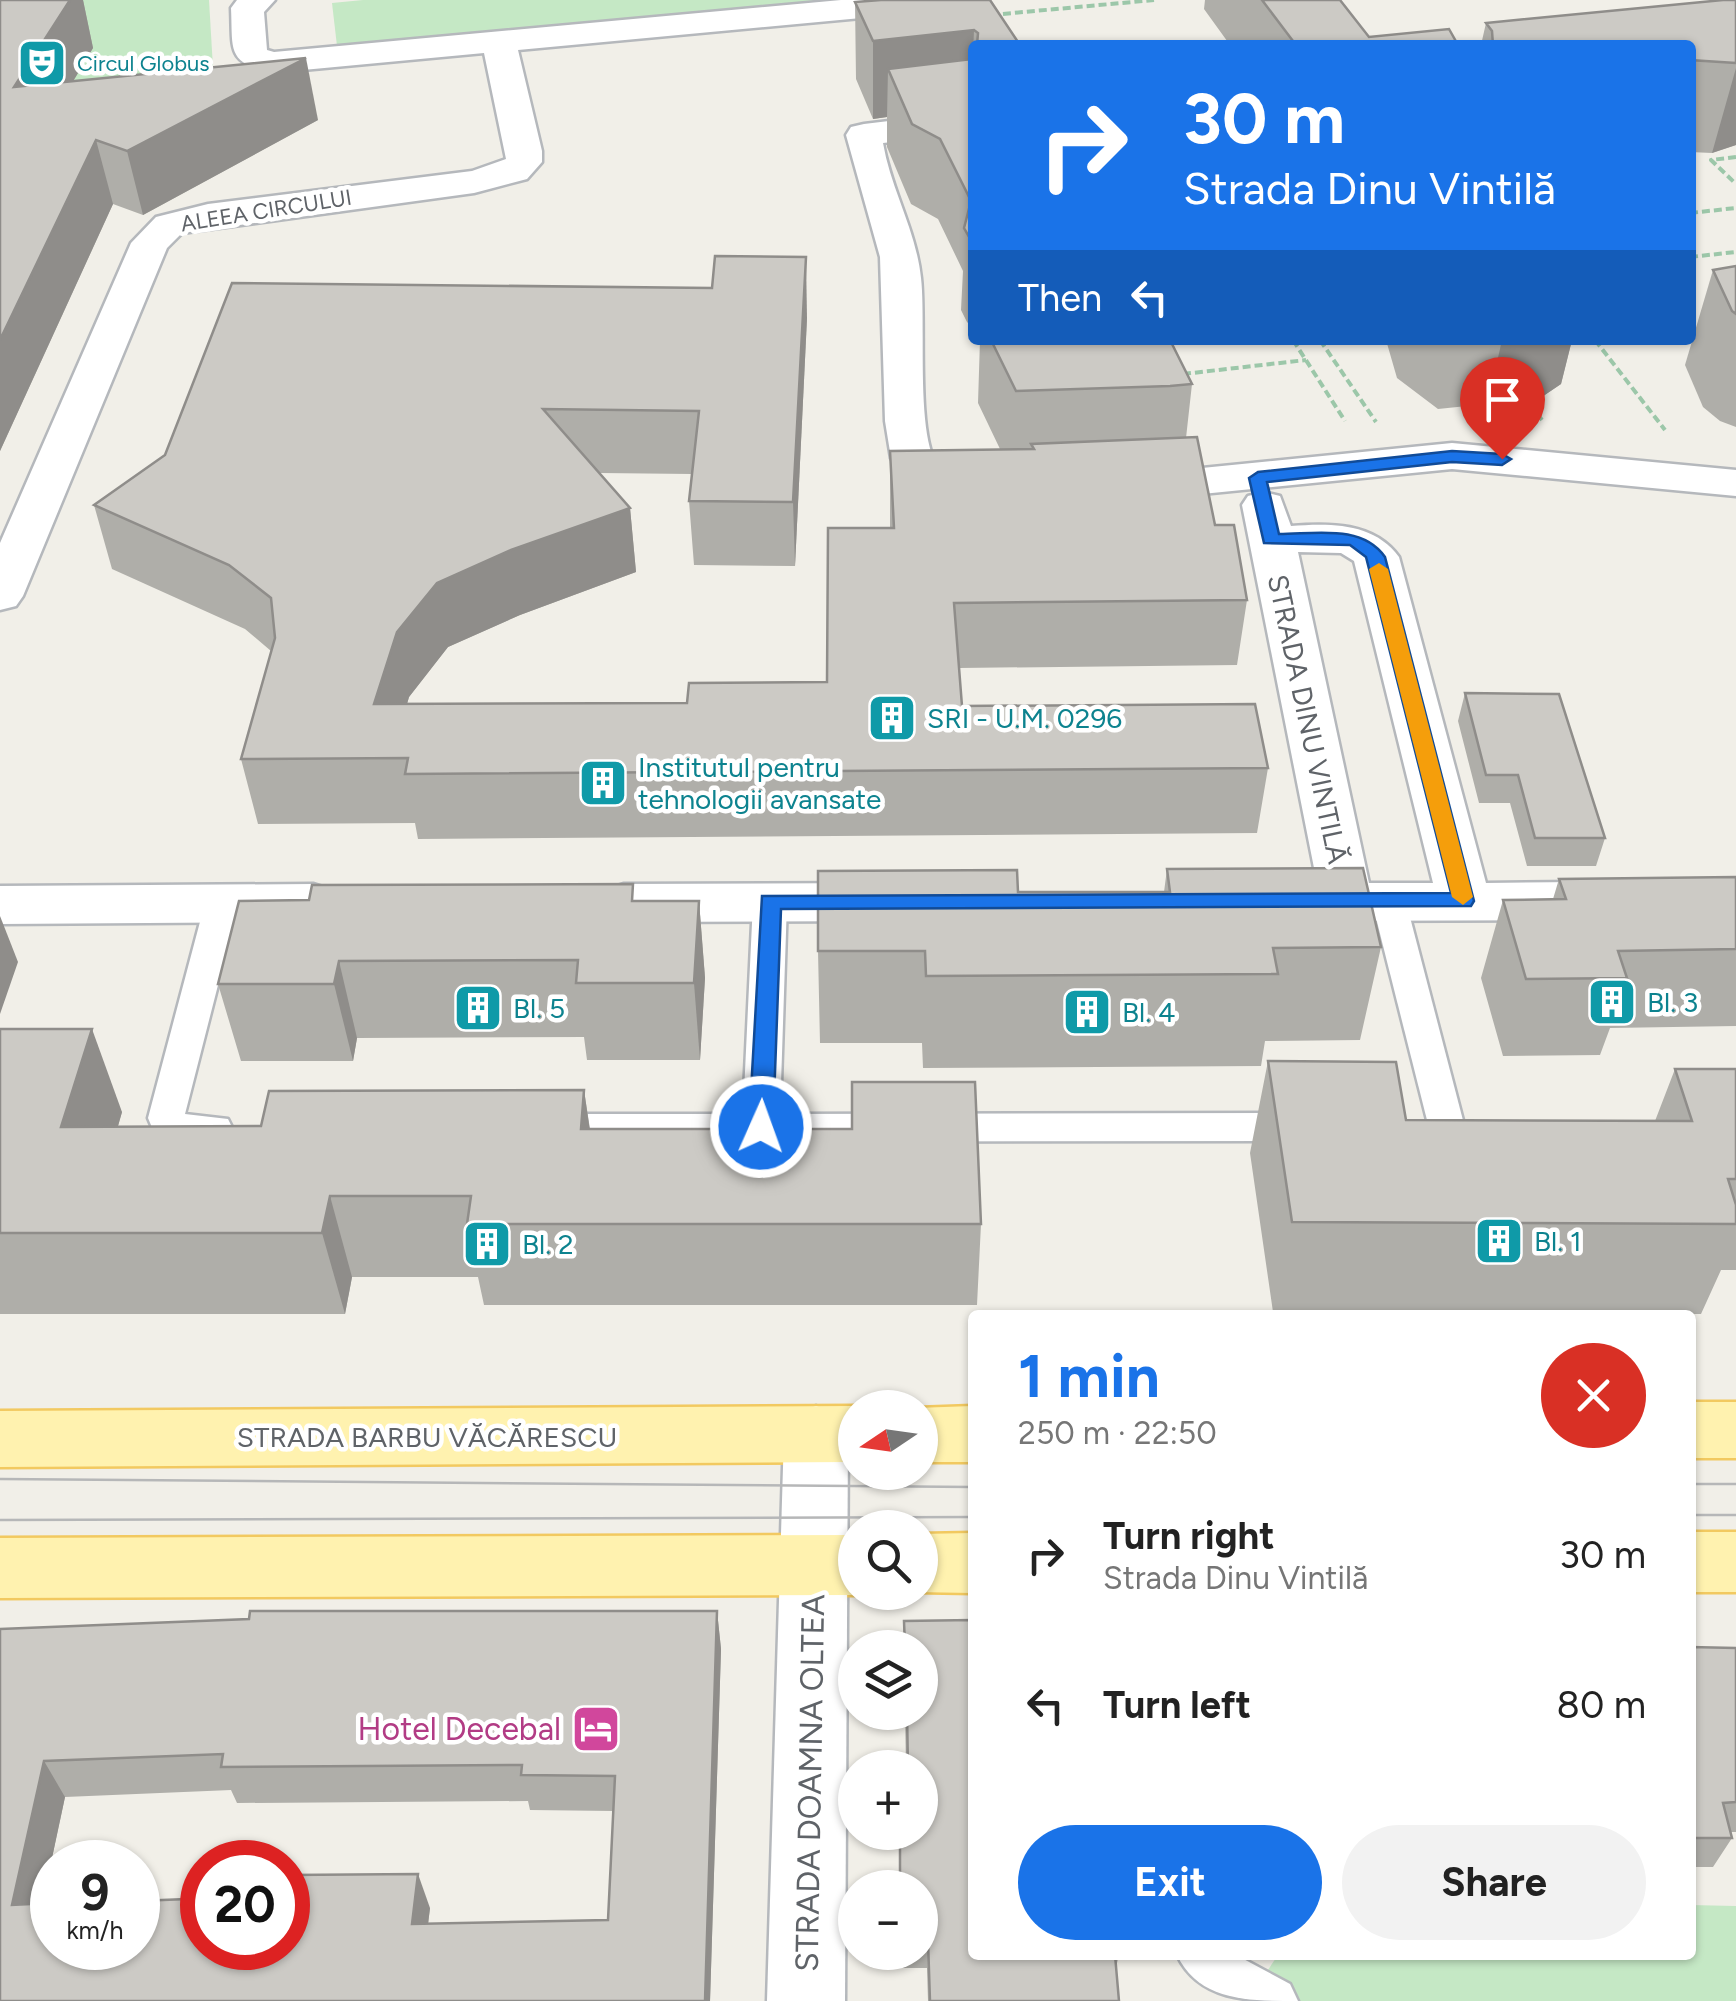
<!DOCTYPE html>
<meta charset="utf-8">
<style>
body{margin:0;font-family:Figtree,sans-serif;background:#f2f2f2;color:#222;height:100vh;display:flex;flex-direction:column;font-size:38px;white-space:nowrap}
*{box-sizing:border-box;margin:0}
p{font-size:32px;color:#767676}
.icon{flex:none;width:55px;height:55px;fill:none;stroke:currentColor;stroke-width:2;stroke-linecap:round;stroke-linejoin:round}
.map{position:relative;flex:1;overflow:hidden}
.panel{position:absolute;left:968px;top:1310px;width:728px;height:650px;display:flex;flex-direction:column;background:#fff;border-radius:10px;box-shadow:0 2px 8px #0004}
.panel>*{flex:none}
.top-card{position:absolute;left:968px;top:40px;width:728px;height:305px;border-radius:10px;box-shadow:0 2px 8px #0004;background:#1a73e8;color:#fff;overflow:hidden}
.needle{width:65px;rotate:257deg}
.tools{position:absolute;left:838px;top:1390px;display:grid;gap:20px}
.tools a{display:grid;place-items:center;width:100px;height:100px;border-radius:50%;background:#fff;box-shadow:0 2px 8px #0004;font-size:50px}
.speed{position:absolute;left:30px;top:1840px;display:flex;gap:20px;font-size:50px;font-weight:700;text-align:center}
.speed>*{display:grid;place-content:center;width:130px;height:130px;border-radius:50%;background:#fff;box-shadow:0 2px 8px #0004;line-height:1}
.speed small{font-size:25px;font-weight:400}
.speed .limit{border:15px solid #d22;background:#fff;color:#111}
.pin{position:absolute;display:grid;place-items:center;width:85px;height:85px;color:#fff;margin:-102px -42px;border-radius:50% 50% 50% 0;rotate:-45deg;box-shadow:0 0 10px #0007}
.pin .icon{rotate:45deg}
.me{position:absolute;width:110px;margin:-55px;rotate:2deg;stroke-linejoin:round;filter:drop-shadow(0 0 8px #0008)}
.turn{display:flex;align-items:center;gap:35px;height:210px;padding:0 50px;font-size:45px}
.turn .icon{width:130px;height:130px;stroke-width:2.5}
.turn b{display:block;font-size:70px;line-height:85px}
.then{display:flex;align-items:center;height:95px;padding:0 50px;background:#0003;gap:20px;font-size:38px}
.round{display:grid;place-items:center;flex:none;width:105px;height:105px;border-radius:52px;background:#f2f2f2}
.headline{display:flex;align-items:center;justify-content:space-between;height:170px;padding:0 50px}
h1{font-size:60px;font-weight:700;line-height:75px;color:#1a73e8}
.cta{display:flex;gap:20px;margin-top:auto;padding:20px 50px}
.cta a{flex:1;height:115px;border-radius:60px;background:#1a73e8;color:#fff;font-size:40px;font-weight:700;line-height:115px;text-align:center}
.cta a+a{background:#f2f2f2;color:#222}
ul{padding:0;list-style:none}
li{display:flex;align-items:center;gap:30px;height:150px;padding:0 50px}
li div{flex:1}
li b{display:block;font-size:38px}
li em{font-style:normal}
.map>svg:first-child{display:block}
</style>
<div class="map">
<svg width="1736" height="2001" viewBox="0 0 1736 2001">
<rect width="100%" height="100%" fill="#f1efe8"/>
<!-- green -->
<g fill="#c5e8c5">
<polygon points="0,0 209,0 213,68 0,196"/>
<polygon points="363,0 824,0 337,46 332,3"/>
<polygon points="1690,1905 1736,1906 1736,2001 1247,2001 1278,1955 1690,1955"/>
</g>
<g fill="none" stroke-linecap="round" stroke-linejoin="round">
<!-- service casing -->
<g stroke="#b5b8bc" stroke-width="5">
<g id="service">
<polygon points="770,890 782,894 787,902 780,1114 1300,1113 1313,1117 1318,1127 1313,1137 1300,1141 542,1142 529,1138 524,1128 529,1118 542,1114 743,1114 753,902 758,894"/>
<polygon points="1389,890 1401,894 1406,902 1465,1128 1460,1138 1447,1142 1434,1138 1429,1128 1372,902 1377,894"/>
<path d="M 222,891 L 234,895 L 239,903 L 185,1114 L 228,1119 L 233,1129 L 228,1139 C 206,1146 178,1144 156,1137 L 148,1118 L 205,903 L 210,895 Z"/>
<path d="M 1177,1955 L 1236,1955 L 1290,1984 L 1298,2001 C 1247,2001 1199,2001 1177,1955 Z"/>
</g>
</g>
<!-- minor casing -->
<g stroke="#b5b8bc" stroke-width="5">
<g id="minor">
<path d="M 237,0 L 275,0 L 264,12 L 267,50 L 274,52 L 841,0 L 963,0 L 947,10 L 518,50 L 542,151 L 542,162 L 527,179 L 474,193 L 182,233 L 167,248 L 23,596 L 16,606 L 0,610 L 0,543 L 131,243 L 156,217 L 208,204 L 472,171 L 506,159 L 484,53 L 271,73 C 226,62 233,50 231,8 Z"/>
<path d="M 972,111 L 972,133 L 883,143 C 891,190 916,230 921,278 C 926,321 916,430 936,463 C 948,482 975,474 988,492 L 981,501 L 966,505 L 919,493 L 904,480 L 891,458 L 885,421 L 880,257 L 846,135 L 851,127 L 864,124 Z"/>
<polygon points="1452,443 1736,470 1736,496 1452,469 1132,501 1117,497 1110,488 1117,479 1132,475"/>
<path d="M 1264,492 L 1280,496 L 1291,526 C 1329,523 1374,522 1399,557 L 1486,883 L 1578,882 L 1597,888 L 1604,901 L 1597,914 L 1578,920 L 1294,921 L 1275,915 L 1268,902 L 1275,889 L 1317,883 L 1242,505 L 1248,496 ZM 1298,552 L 1341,553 L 1354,561 L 1433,883 L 1369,883 Z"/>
<polygon points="893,883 912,889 919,902 912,915 893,921 624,922 605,916 598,903 605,890 624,884"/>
<polygon points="313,884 332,890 339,903 332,916 313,922 0,924 0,886"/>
<polygon points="816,1406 839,1414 848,1434 845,2001 767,2001 784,1434 793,1414"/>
</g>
</g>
<!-- primary casing -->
<g stroke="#f2c960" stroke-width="5">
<g id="primary">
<rect x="1690" y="1402" width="46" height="56"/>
<polygon points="855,1406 859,1408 855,1408 855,1462 0,1467 0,1411"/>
<polygon points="972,1406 972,1462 920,1462 920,1408 916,1408"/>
<rect x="1690" y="1532" width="46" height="60"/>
<polygon points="972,1533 972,1593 915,1592 920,1592 920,1534"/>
<polygon points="855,1535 855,1592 863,1592 855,1595 0,1598 0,1538"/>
</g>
</g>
<!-- path -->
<g stroke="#9cc7a9" stroke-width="4" stroke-dasharray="8 4" stroke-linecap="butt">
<polyline points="991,15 1154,0"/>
<polyline points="1736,157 1711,160 1736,184"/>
<polyline points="1690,213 1736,208"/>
<polyline points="1690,257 1736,252"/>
<polyline points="1293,340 1345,421"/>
<polyline points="1320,340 1376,422"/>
<polyline points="1595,340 1665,430"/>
<polyline points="1183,374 1306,360"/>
<polyline points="1530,405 1542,420"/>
</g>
<!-- service -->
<use href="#service" fill="#fff" fill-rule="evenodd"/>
<!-- minor -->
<use href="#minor" fill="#fff" fill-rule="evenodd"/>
<!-- primary -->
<use href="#primary" fill="#fff2af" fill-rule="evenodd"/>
<!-- tram -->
<g stroke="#b6b7b8" stroke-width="2.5">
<polyline points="0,1479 972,1487"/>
<polyline points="1690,1484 1736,1484"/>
<polyline points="1690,1515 1736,1515"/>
<polyline points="0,1520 972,1517"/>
</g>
</g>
<!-- wall -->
<g fill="#afaea9" fill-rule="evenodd">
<polygon points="0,0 83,0 93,48 73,81 318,120 143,215 113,204 0,451"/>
<polygon points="881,0 1020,45 972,45 972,327 967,322 961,310 963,271 938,219 911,204 887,147 887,117 873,119 856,79 855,2"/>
<polygon points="1205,0 1340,0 1369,37 1458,45 1230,45 1204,9"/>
<polygon points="1736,0 1736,145 1712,153 1690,152 1690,45 1481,45 1486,23"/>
<polygon points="1736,266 1736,427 1720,421 1703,407 1685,365 1713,270"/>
<polygon points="807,318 795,566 694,565 689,501 692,474 600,473 630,508 636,572 520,615 448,647 409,697 407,704 687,703 827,682 890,528 890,451 1000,449 978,403 980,340 1170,340 1192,384 1186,438 1215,525 1247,600 1237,665 959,668 962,706 1268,768 1257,833 418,839 415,823 258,824 241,759 271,651 245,629 112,569 94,505"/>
<polygon points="1386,340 1572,340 1561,384 1530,405 1486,411 1467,406 1438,409 1397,378"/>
<polygon points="1465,693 1605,838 1596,866 1527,866 1510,803 1479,803 1458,721"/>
<polygon points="1167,869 1381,947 1360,1040 1265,1041 1261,1066 923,1068 922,1043 820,1043 818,951 1018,892 1164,892"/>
<polygon points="1736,877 1736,1026 1610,1028 1600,1055 1503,1056 1481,978 1503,900 1553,899 1559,879"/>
<polygon points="635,901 699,901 705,978 700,1060 587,1060 584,1037 357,1038 353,1061 241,1061 218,984"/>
<polygon points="0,1029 122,1112 118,1126 261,1126 584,1090 590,1129 981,1224 977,1305 484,1305 478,1277 352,1277 345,1314 0,1314"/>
<polygon points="1268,1061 1406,1120 1655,1121 1675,1069 1736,1069 1736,1270 1721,1270 1701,1314 1273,1312 1250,1153"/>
<path d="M 717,1611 L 721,1649 L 710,2001 L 0,2001 L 0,1629 ZM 231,1790 L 237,1803 L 528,1801 L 530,1810 L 613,1811 L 608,1920 L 428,1924 L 430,1908 L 42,1904 L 65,1797 Z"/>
<polygon points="972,1620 972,1955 1119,1955 1116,1967 1119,2001 928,2001 927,1968 900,1968 900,1952 920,1952 920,1888 899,1888 899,1832 920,1832 920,1768 906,1768 905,1712 920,1712 920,1648 904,1648 904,1621"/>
<polygon points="1690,1647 1736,1648 1736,1832 1731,1832 1732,1838 1713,1867 1690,1867"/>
</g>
<!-- shaded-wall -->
<g fill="#8f8d8a">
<polygon points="70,0 83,0 93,48 32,150 14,87"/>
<polygon points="974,30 972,79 888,69 887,117 873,119 873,41"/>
<polygon points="306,58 318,120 143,215 127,151"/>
<polygon points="1736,68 1736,145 1712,153"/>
<polygon points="96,140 113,204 0,451 0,340"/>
<polygon points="806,257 807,318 795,566 793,502"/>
<polygon points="1502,340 1572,340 1561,384 1530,405 1486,411"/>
<polygon points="630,508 636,572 520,615 448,647 409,697 391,758 374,704 397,632 437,583 511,550"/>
<polygon points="699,901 705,978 700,1060 694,983"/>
<polygon points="0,916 18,962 0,1014"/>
<polygon points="339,961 357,1038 353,1061 334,984"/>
<polygon points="92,1029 122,1112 94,1209 61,1127"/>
<polygon points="584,1090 596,1173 581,1129"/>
<polygon points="330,1196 352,1277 345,1314 322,1233"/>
<polygon points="717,1611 721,1649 710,2001 705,2001"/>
<polygon points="44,1761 65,1797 35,1938 12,1905"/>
<polygon points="418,1874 430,1908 424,1957 412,1924"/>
</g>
<!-- building -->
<g fill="#cccac5" stroke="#8f8d8a" stroke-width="2.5" fill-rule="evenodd">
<polygon points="0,0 70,0 14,87 306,58 127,151 96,140 0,340"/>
<polygon points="881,0 990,0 1020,45 977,45 978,33 974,30 873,41 855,2"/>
<polygon points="1262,0 1340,0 1369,37 1449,29 1458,45 1296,45"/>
<polygon points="1723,0 1736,0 1736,63 1690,60 1690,45 1493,45 1492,31 1486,23"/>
<polygon points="972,59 972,242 964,228 971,201 940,139 912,124 888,69"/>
<polygon points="715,256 806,257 793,502 689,501 699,411 543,409 630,508 511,550 437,583 397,632 374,704 687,703 689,683 827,682 828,528 894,528 890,451 1034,449 1031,444 1197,437 1215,525 1234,525 1247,600 954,603 962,706 1255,704 1268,768 405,774 408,758 241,759 275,638 271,598 229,565 94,505 165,455 232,283 712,288"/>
<polygon points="1736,266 1736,314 1732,311 1713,270"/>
<polygon points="991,340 1170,340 1192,384 1170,386 1016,391"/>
<polygon points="1465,693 1559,694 1605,838 1535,838 1518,775 1486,775"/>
<polygon points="1363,868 1381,947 1273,948 1278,974 926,976 925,951 818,951 818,871 1017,870 1018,892 1170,892 1167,869"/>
<polygon points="1736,877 1736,949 1618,951 1627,978 1526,979 1503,900 1566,899 1559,879"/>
<polygon points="633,884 632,901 699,901 694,983 576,983 578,960 339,961 334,984 218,984 239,901 309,900 312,885"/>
<polygon points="0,1029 92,1029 61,1127 261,1126 269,1091 584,1090 581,1129 852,1129 852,1082 975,1082 981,1224 467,1224 471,1196 330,1196 322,1233 0,1233"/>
<polygon points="1268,1061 1396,1062 1406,1120 1692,1121 1675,1069 1736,1069 1736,1179 1728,1179 1736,1205 1736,1224 1292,1222"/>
<path d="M 250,1611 L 717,1611 L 705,2001 L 0,2001 L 0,1629 L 249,1619 ZM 223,1754 L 221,1767 L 522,1765 L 521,1775 L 615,1776 L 608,1920 L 412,1924 L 418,1874 L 288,1875 L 288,1948 L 202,1948 L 202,1876 L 192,1876 L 187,1899 L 138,1901 L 138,1948 L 52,1948 L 52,1903 L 12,1905 L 44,1761 Z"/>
<polygon points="972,1620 972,1955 1115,1955 1119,2001 930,2001 928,1940 920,1940 920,1888 900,1888 900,1832 920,1832 920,1768 908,1768 907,1712 920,1712 920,1648 905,1648 904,1621"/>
<polygon points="1690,1647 1736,1648 1736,1802 1723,1803 1732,1838 1690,1838"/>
</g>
<!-- route -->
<path fill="#1a73e8" stroke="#114b97" stroke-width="2.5" d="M 1452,451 L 1502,454 L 1511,459 L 1502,465 L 1452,462 L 1267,482 L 1279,534 C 1316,534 1362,524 1385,557 L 1474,901 L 1471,906 L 781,909 L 773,1127 L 761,1136 L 752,1133 L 749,1127 L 762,896 L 1451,893 L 1366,557 L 1350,545 L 1264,543 L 1249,478 L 1258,472 Z"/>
<!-- slow -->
<polygon fill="#f59e0b" points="1379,563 1388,569 1473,897 1463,905 1452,897 1369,569"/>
<!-- icons -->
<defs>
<g id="theatre-square" transform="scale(2.5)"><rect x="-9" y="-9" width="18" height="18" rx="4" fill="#0f9aa8" stroke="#fff"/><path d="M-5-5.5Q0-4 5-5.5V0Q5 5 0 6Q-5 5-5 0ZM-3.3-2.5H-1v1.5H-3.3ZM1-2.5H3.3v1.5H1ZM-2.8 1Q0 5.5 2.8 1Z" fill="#fff"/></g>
<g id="building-square" transform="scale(2.5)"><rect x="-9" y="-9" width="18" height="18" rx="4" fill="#0f9aa8" stroke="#fff"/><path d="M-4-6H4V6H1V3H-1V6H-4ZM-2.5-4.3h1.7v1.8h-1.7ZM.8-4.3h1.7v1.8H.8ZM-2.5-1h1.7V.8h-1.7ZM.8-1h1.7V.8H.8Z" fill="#fff"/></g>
<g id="hotel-square" transform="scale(2.5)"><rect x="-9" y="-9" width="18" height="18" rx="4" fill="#d1479c" stroke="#fff"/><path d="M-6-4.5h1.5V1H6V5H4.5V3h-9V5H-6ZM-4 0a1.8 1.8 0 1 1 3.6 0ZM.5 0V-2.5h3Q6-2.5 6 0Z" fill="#fff"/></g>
</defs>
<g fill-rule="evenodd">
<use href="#theatre-square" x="42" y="63"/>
<use href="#building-square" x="892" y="718"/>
<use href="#building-square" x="603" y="783"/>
<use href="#building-square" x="1612" y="1002"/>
<use href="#building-square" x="478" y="1008"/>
<use href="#building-square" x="1087" y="1012"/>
<use href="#building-square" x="1499" y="1241"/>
<use href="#building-square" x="487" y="1244"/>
<use href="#hotel-square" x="596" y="1729"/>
</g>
<g text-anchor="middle" stroke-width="9" stroke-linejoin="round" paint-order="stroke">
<!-- far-culture labels -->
<g font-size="22" fill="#0d838f" stroke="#fff" text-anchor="start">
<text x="77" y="71">Circul Globus</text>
</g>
<!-- far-street labels -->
<g font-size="22" fill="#5f6368" stroke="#fff">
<text transform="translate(266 210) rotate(-9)" y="8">ALEEA CIRCULUI</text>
</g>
<!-- culture labels -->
<g font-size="28" fill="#0d838f" stroke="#fff" text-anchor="start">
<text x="927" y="728">SRI - U.M. 0296</text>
<text x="638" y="777">Institutul pentru<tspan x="638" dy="32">tehnologii avansate</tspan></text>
<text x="1647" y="1012">Bl. 3</text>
<text x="513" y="1018">Bl. 5</text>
<text x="1122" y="1022">Bl. 4</text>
<text x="1534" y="1251">Bl. 1</text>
<text x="522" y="1254">Bl. 2</text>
</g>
<!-- street labels -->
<g font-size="28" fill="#5f6368" stroke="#fff">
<text transform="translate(1308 719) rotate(78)" y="10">STRADA DINU VINTILĂ</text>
<text x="427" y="1447">STRADA BARBU VĂCĂRESCU</text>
</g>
<!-- near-hotel labels -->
<g font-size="32" fill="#b23c85" stroke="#fff" text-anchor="end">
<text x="561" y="1740">Hotel Decebal</text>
</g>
<!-- near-street labels -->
<g font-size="32" fill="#5f6368" stroke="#fff">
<text transform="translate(810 1783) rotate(-89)" y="11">STRADA DOAMNA OLTEA</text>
</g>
</g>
</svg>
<div class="tools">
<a><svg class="needle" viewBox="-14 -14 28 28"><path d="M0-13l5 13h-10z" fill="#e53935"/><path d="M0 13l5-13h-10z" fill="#767676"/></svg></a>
<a><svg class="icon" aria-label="search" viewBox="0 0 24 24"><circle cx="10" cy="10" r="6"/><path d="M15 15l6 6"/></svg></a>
<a><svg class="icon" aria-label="layers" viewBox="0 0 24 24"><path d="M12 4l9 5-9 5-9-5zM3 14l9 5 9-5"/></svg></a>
<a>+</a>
<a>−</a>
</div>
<div class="speed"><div>9<small>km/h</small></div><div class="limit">20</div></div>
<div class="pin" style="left:1502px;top:459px;background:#d93025"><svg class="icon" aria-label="arrive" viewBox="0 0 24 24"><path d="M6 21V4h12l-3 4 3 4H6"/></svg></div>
<svg class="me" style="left:761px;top:1127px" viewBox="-20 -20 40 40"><circle r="17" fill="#1a73e8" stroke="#fff" stroke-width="3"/><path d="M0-11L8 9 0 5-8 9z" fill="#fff"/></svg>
<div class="top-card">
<div class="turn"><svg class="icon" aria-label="right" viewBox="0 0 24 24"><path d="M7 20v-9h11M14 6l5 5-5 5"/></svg><div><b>30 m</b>Strada Dinu Vintilă</div></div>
<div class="then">Then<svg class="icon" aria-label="left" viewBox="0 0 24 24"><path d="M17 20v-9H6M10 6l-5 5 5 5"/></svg></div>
</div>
<section class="panel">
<div class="headline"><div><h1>1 min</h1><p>250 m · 22:50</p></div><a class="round" style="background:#d93025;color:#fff"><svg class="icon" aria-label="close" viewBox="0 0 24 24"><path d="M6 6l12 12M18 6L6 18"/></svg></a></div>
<ul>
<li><svg class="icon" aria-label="right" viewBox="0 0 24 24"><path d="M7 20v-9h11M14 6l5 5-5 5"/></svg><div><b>Turn right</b><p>Strada Dinu Vintilă</p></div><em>30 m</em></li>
<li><svg class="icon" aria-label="left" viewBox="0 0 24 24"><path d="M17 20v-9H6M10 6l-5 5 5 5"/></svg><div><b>Turn left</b></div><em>80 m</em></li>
</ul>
<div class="cta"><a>Exit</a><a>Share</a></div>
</section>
</div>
